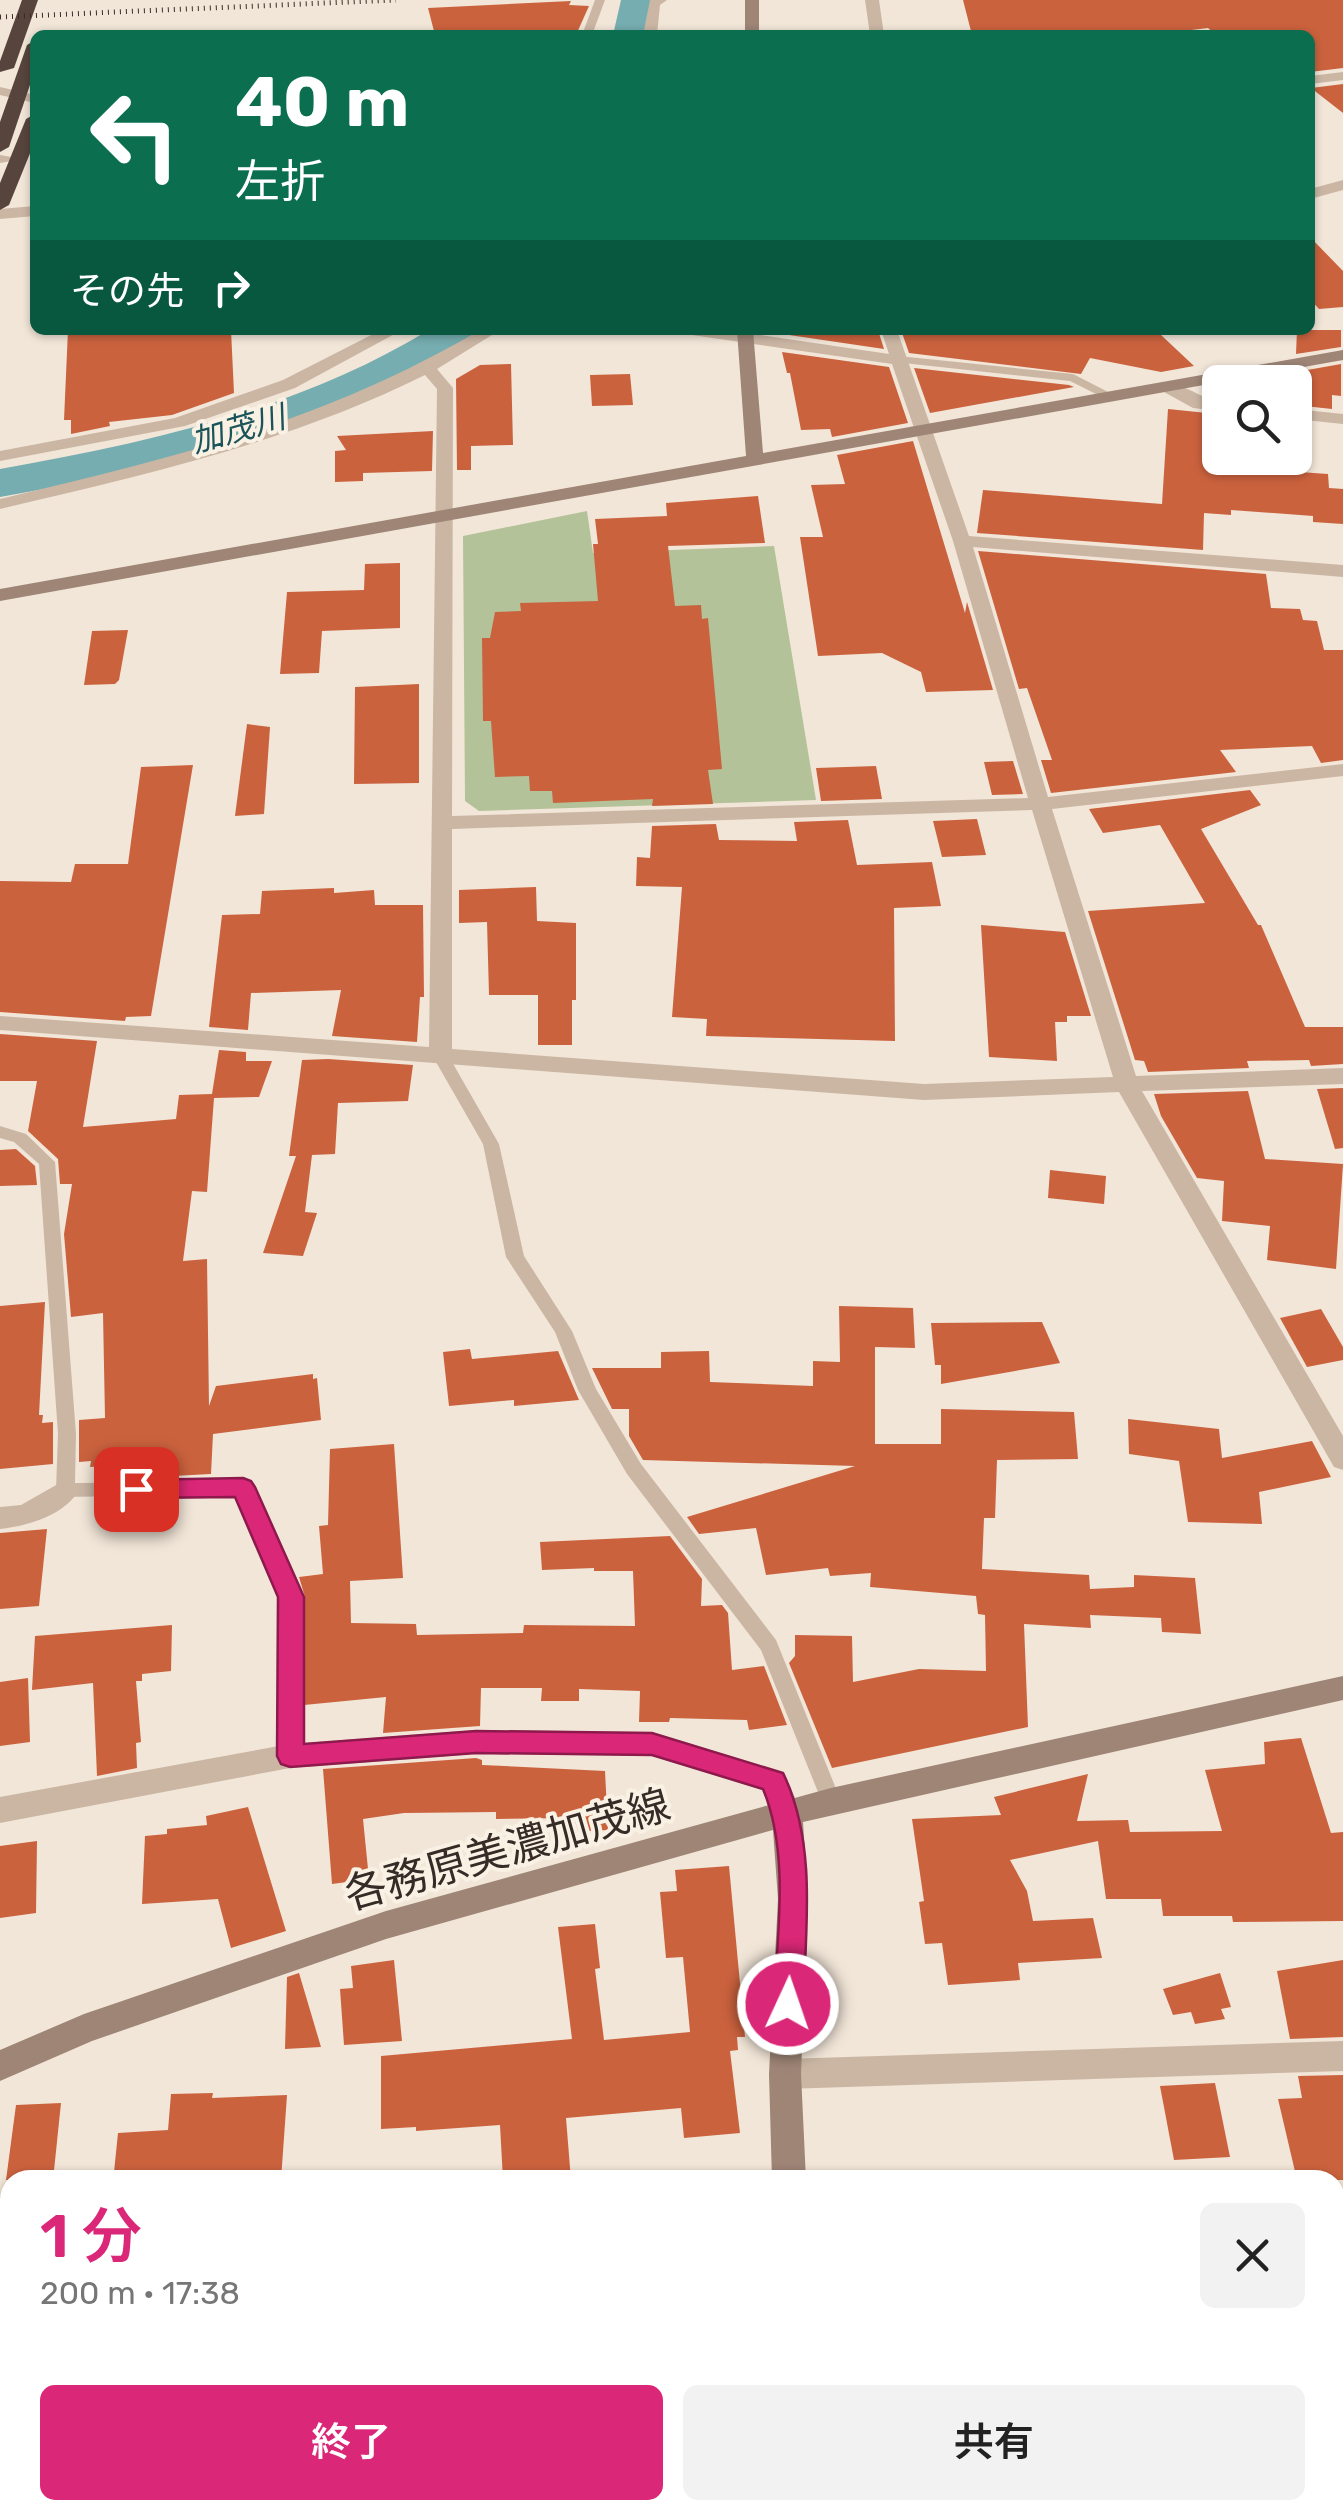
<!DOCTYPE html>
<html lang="ja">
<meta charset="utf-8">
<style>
body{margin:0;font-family:Rubik,"Noto Sans JP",sans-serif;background:#f2f2f2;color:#222;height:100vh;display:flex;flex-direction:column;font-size:38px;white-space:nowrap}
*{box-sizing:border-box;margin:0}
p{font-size:32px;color:#767676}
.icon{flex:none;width:55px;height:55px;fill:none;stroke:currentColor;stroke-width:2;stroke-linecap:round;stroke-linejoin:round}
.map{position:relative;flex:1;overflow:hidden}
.details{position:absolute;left:0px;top:2170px;width:1345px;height:350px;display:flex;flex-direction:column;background:#fff;border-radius:30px 30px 0 0;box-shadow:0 2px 8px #0004}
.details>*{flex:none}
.top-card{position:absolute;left:30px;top:30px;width:1285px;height:305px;border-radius:15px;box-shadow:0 2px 8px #0004;background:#0b6e4f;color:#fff;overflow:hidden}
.tools{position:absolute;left:1202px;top:365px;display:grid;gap:20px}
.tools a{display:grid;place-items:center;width:110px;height:110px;border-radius:15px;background:#fff;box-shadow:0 2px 8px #0004;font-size:50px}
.pin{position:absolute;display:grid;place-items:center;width:85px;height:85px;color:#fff;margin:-42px;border-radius:20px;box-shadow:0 5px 15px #0006}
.me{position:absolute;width:110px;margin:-55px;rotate:3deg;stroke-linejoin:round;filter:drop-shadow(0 0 8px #0008)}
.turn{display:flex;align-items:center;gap:35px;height:210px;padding:0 40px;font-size:45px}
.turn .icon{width:130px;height:130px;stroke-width:2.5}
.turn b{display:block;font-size:70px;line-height:85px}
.then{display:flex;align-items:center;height:95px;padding:0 40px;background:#0003;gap:20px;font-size:38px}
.round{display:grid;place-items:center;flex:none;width:105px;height:105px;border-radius:15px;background:#f2f2f2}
.headline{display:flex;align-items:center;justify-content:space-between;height:170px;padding:0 40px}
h1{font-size:60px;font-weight:600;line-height:75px;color:#db2777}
.action{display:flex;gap:20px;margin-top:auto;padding:20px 40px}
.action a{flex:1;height:115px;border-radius:15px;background:#db2777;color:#fff;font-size:40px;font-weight:600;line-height:115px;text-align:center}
.action a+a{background:#f2f2f2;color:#222}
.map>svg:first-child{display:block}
</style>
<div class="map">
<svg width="1343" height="2520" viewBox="0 0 1343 2520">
<rect width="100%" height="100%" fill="#f2e6d8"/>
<!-- green -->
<polygon fill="#b3c298" points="587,511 593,553 774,546 816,800 479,811 465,801 463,536"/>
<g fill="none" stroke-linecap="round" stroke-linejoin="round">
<!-- river -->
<g fill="#76adb0" fill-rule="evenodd">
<polygon points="621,0 655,0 649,35 613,35"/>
<path d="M 429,330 L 480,330 C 470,345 453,352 438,362 C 307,442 148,470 0,497 L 0,469 C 150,442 297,410 429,330 Z"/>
</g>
</g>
<!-- building -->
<g fill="#cb623e">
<polygon points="963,0 1343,0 1343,68 1310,72 1310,35 1276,35 1259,30 1216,35 1208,28 1150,35 972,35"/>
<polygon points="571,1 569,5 589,6 576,35 435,35 428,8"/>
<polygon points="1343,84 1343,113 1311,88"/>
<polygon points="1310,237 1343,271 1343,307 1319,309 1310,299"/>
<polygon points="68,330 231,330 234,393 172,415 109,422 110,426 71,434 71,420 64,420"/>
<polygon points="791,330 878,330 884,349 789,335"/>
<polygon points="901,330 1141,330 1160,334 1194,366 1161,372 1090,358 1081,374 909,353"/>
<polygon points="1297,330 1341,330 1341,347 1296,354"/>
<polygon points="782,352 889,367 908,423 832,437 830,429 801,430 790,373 787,373"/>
<polygon points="511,364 513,445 471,446 471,470 457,470 456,379 480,365"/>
<polygon points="1341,364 1341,396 1332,395 1332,409 1295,405 1296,372"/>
<polygon points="914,368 1069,385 1074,387 930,413"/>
<polygon points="630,374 633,405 592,406 590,375"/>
<polygon points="1168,409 1207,413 1207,419 1220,420 1220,458 1284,458 1285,471 1328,474 1329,488 1343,489 1343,524 1313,522 1313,516 1231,510 1231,515 1204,513 1203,550 977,533 983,490 1162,504"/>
<polygon points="433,431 432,471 363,473 363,481 335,482 335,451 346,450 337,436"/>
<polygon points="913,441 965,613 967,602 993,690 926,692 921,672 882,653 818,656 800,537 823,537 811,485 845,484 837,455"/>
<polygon points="758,496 765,543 668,546 675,606 701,605 702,619 708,618 722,769 708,770 713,804 652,806 653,799 553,803 552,791 530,791 529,776 495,777 491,721 483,721 482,638 490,638 495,612 521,611 520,603 598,601 593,544 598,544 595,519 667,516 666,503"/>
<polygon points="978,551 1266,574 1271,608 1300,609 1303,620 1317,621 1324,650 1343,650 1343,760 1321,763 1312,746 1220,750 1236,772 1051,793 1041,760 1052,760 1027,688 1019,689"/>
<polygon points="400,563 400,628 322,631 319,673 280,674 287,592 364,590 365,564"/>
<polygon points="128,630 119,680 115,684 84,685 92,631"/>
<polygon points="419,684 419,783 354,784 355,687"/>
<polygon points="247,724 270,727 264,814 235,816"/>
<polygon points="1013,761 1023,794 992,795 984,762"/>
<polygon points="193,765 151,1016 126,1017 125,1021 0,1012 0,881 71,882 75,864 128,864 141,767"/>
<polygon points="876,766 882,799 821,801 816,768"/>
<polygon points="1250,790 1261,805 1201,829 1258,925 1261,925 1305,1027 1343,1027 1343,1064 1311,1066 1309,1060 1247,1061 1249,1068 1148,1072 1144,1061 1135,1060 1088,911 1205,903 1160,825 1103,833 1089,809"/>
<polygon points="977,819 986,855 942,857 933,821"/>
<polygon points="848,820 857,865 932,862 941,906 894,908 895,1041 706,1036 707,1019 672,1017 682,887 636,886 637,857 650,858 652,826 716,824 719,840 797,841 794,822"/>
<polygon points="536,887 537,921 576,923 576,1000 572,1000 572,1045 538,1045 538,995 489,995 487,922 459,923 459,890"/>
<polygon points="334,888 334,893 374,890 375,905 423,905 424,997 420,997 417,1042 332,1036 341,990 251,993 248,1030 209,1027 222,915 260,914 262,891"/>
<polygon points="981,925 1065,932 1091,1016 1067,1016 1067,1022 1055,1022 1057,1061 989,1057"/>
<polygon points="0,1034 97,1041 83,1127 176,1119 179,1095 212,1094 219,1050 246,1052 246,1061 272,1061 259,1097 214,1098 207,1192 192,1191 183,1261 207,1259 209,1406 216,1386 313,1374 313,1379 317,1378 321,1420 213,1434 211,1474 173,1476 173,1461 90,1467 91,1461 79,1462 79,1420 105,1418 103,1313 71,1317 64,1234 72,1184 60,1184 58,1159 28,1131 37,1081 0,1081"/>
<polygon points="328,1059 413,1065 408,1101 338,1103 335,1154 312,1155 305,1212 317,1213 303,1256 263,1253 296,1156 289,1156 302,1060"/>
<polygon points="1343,1088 1343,1148 1335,1149 1317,1089"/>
<polygon points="1248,1091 1265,1159 1343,1164 1336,1269 1267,1260 1270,1226 1222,1221 1224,1181 1197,1178 1161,1116 1154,1094"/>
<polygon points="16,1149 35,1166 37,1185 0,1186 0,1150"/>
<polygon points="1050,1170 1106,1176 1104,1204 1048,1198"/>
<polygon points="45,1302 39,1415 43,1415 42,1423 53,1422 53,1464 0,1469 0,1306"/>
<polygon points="839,1306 913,1308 915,1348 875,1347 875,1444 941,1444 941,1409 1074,1412 1078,1459 997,1460 995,1518 984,1518 982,1569 1089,1575 1090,1589 1134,1587 1134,1575 1195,1578 1201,1634 1162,1632 1161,1618 1090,1615 1091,1628 1024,1624 1028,1727 832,1768 789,1663 795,1656 795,1635 852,1636 853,1682 919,1669 986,1671 985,1615 978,1614 976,1596 870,1587 871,1573 830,1576 828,1568 766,1575 756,1528 699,1534 687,1517 855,1466 643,1460 629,1436 629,1409 612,1409 592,1368 661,1368 661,1352 709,1351 710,1382 813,1386 813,1361 840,1362"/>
<polygon points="1321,1309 1343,1347 1343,1360 1307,1367 1280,1318"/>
<polygon points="1042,1322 1060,1363 941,1384 941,1365 935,1365 931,1323"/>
<polygon points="470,1349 472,1359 558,1351 579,1400 514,1406 514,1400 449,1406 443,1352"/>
<polygon points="1128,1419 1219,1429 1222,1458 1312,1441 1331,1477 1259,1492 1262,1524 1188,1522 1179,1461 1129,1454"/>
<polygon points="394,1444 403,1578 350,1581 351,1623 416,1624 417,1635 523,1633 524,1625 635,1626 633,1571 594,1571 594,1568 542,1570 540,1542 670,1536 702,1579 701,1606 722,1605 728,1613 732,1670 764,1666 787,1725 749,1730 747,1720 670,1718 669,1722 639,1722 640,1691 579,1689 579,1701 541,1701 542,1688 481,1688 480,1726 383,1733 386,1697 304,1705 305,1597 299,1577 323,1574 319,1526 328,1525 330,1449"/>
<polygon points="47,1529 39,1606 0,1609 0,1533"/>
<polygon points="172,1625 171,1671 142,1674 142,1681 136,1681 141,1742 136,1743 137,1768 97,1776 93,1683 32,1690 35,1636"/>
<polygon points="28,1678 30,1742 0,1746 0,1682"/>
<polygon points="1301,1738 1331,1833 1343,1832 1343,1921 1233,1922 1232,1916 1163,1916 1161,1899 1106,1899 1098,1841 1010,1860 1027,1891 1033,1921 1093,1918 1102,1958 1018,1963 1020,1980 948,1985 942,1943 925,1944 919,1902 924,1901 912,1819 1001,1815 994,1797 1088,1774 1077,1821 1128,1820 1130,1832 1222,1831 1205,1770 1265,1764 1264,1742"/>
<polygon points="476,1758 482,1760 482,1765 605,1771 608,1830 569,1832 569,1818 496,1819 496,1812 404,1813 363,1819 369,1879 332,1884 323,1769"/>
<polygon points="248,1807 286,1931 231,1948 218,1899 142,1904 145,1836 167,1834 167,1829 207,1825 206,1816"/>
<polygon points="37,1841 36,1913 0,1918 0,1846"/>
<polygon points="729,1866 745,2037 737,2037 738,2050 730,2051 740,2133 684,2138 681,2108 566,2118 571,2180 503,2180 500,2125 416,2131 416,2127 381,2129 381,2056 572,2039 558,1927 595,1924 600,1968 595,1969 604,2040 690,2032 683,1957 666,1958 660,1892 677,1891 675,1870"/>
<polygon points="394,1960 402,2041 344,2045 340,1989 353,1988 351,1966"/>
<polygon points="1343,1960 1343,2037 1290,2039 1277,1971"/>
<polygon points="299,1973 321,2047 285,2049 287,1977"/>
<polygon points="1220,1973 1231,2007 1221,2009 1225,2019 1195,2024 1191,2012 1173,2015 1163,1989"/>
<polygon points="1343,2075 1343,2180 1297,2180 1278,2099 1302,2098 1298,2076"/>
<polygon points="1215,2083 1230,2157 1174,2160 1160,2086"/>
<polygon points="213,2093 212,2098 287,2095 281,2180 233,2180 233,2176 152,2179 153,2171 114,2172 118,2133 168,2130 171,2094"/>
<polygon points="61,2103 53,2180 6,2180 16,2105"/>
</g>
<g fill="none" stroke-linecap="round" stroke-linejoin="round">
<!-- lane -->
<g fill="#cbb6a4" fill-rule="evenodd">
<polygon points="595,0 605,0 592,35 582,35"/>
<polygon points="898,356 1073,374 1118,397 1108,400 1070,381 894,362 894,358"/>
<polygon points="440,1050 448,1055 499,1144 524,1256 572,1331 596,1389 641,1464 776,1640 841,1801 838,1807 831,1810 824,1807 761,1650 627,1474 578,1390 555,1332 506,1257 483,1144 432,1055"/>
<polygon points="0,1126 26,1134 55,1162 76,1434 75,1483 250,1482 301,1597 300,1756 297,1762 290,1765 283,1762 280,1756 281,1597 237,1494 65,1497 58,1495 56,1490 58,1434 39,1164 14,1142 0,1138"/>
</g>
<!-- street -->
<g fill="#cbb6a4" fill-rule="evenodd">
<polygon points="650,0 667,0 660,5 657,35 643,35"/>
<polygon points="865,0 879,0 884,35 870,35"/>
<polygon points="1343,72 1343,80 1310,84 1310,76"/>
<polygon points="0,87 35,95 35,103 0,95"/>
<polygon points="0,155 23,159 0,163"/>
<polygon points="1343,180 1343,190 1310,199 1310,189"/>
<polygon points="35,206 35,216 0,219 0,209"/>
<polygon points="381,330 402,330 295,388 185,426 0,461 0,451 175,418 283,380"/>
<path d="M 480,330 L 500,330 L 437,369 L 453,388 L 452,816 L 1028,798 L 953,541 L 892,364 L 692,335 L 684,330 L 726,330 L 889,354 L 881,330 L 897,330 L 969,536 L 1343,565 L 1343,577 L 973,547 L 1048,797 L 1343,764 L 1343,776 L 1052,809 L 1136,1076 L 1343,1068 L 1343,1084 L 1142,1091 L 1343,1436 L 1343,1470 L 1334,1467 L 1119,1092 L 924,1100 L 0,1030 L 0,1016 L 429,1047 L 437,389 L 425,375 C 290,442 146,475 0,509 L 0,499 C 174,458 325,421 480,330 ZM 1032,810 L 1113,1077 L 924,1084 L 452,1049 L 452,829 Z"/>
<path d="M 1164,384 C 1183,382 1200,399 1220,401 L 1220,411 L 1193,408 L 1164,392 Z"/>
<polygon points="1295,409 1343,414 1343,424 1295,419"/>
<path d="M 65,1480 L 75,1483 L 79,1490 C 64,1516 27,1526 0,1529 L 0,1507 L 21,1505 Z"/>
<polygon points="476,1730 652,1732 784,1772 802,1814 798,1823 787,1827 776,1823 762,1790 652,1756 476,1754 290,1768 0,1823 0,1797 290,1744"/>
<polygon points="1343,2041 1343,2071 785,2089 774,2085 769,2074 774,2063 785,2059"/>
<polygon points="10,2376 10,2412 0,2414 0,2378"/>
<rect x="282" y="2510" width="36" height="10"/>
</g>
<!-- secondary -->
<g fill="#9e8576" fill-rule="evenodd">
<rect x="745" y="0" width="14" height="35"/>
<polygon points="737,330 753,330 763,453 1343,350 1343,360 0,601 0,589 746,456"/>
<polygon points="1343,1676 1343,1700 803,1822 808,1899 801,2074 806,2180 772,2180 769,2074 778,1899 773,1830 386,1939 92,2041 0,2081 0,2050 84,2014 386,1911 831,1788"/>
<polygon points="795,2510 831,2510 832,2520 796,2520"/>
</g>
<!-- highway -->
<g fill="#57453d" fill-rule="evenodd">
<polygon points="22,0 38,0 14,68 0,72 0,61"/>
<polygon points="35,40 35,70 9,147 0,152 0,122 27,45"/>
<polygon points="35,114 35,141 9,205 0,210 0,183 26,119"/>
</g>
<!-- rail -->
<polyline stroke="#362b26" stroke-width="5" stroke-dasharray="1 5" stroke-linecap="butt" points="0,17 396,0"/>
</g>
<!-- route -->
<path fill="#db2777" stroke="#8e194d" stroke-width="2.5" d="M 243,1478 L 251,1481 L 255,1487 L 304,1597 L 304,1744 L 476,1731 L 652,1733 L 783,1773 C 817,1843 806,1928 803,2004 L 799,2013 L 788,2017 L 778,2013 L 774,2004 C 777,1935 790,1854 763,1789 L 652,1755 L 476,1753 L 290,1767 L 281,1764 L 277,1756 L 278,1597 L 235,1497 L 136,1498 L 127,1496 L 123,1489 L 127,1482 L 136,1480 Z"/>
<g text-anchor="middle" stroke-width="8" stroke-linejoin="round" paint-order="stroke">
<!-- far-water labels -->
<g font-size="32" font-style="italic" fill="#1a5359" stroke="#faf1e5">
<text transform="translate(238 429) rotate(-16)" y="11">加茂川</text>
</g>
<!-- near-street labels -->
<g font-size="42" fill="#362b26" stroke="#faf1e5">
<text transform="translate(507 1849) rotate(-16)" y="15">各務原美濃加茂線</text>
</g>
</g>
</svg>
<div class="tools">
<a><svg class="icon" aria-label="search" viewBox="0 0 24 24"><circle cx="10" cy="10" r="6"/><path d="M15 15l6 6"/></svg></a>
</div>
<div class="pin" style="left:136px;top:1489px;background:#d93025"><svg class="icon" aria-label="arrive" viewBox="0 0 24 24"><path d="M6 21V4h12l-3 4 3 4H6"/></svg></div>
<svg class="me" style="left:788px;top:2004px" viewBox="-20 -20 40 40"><circle r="17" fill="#db2777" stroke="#fff" stroke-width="3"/><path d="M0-11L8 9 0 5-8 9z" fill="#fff"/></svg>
<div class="top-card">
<div class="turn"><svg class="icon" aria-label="left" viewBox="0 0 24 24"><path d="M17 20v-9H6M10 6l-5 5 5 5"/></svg><div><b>40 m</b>左折</div></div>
<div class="then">その先<svg class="icon" aria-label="right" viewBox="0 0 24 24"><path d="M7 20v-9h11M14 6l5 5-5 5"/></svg></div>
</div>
<section class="details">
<div class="headline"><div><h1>1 分</h1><p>200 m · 17:38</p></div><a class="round"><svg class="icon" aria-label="close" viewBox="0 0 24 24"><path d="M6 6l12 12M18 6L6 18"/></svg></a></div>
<div class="action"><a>終了</a><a>共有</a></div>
</section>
</div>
